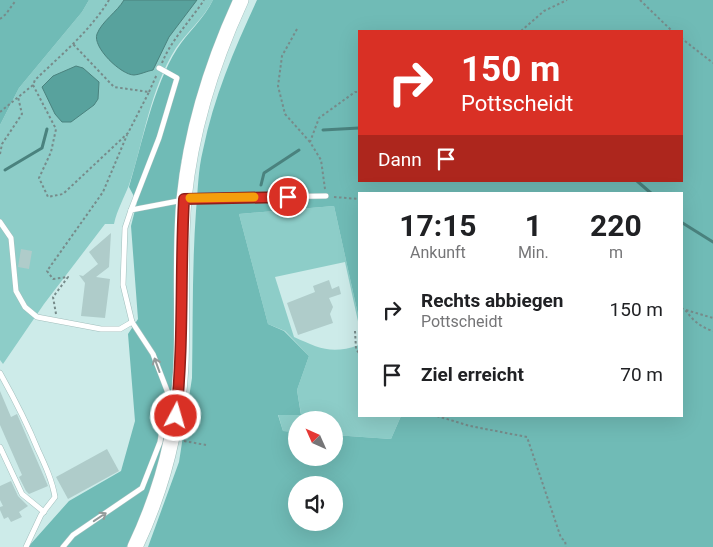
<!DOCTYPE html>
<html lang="de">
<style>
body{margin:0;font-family:Roboto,sans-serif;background:#f6f6f6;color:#202124;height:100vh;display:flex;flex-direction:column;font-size:19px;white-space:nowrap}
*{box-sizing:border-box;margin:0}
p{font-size:16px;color:#757577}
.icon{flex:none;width:28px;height:28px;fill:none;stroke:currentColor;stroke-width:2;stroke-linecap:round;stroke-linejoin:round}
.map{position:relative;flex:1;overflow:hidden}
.sheet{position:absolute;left:358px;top:192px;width:325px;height:225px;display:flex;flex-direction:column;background:#fff;border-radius:0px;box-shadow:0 5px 20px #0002}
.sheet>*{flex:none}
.hud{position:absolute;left:358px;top:30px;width:325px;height:152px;border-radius:0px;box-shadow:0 5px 20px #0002;background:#d93025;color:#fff;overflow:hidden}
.needle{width:32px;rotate:315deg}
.fabs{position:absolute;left:288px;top:411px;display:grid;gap:10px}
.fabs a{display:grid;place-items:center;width:55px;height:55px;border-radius:50%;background:#fff;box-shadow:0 5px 20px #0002;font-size:25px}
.pin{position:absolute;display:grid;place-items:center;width:42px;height:42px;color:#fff;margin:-21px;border:2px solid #fff;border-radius:50%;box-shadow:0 1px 5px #0007}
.me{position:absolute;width:55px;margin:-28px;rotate:6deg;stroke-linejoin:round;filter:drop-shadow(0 0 4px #0008)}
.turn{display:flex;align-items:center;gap:18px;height:105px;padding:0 20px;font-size:22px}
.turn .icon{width:65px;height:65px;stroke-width:2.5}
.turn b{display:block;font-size:35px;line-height:42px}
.then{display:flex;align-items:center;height:48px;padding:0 20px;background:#0003;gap:10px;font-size:19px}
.eta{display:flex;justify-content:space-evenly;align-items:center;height:85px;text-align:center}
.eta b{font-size:30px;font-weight:700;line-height:35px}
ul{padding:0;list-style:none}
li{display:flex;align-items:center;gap:15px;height:65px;padding:0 20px}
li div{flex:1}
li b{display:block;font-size:19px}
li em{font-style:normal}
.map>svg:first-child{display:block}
</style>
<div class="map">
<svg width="713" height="547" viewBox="0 0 713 547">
<rect width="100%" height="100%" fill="#cdebe9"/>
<!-- green -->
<g fill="#8dcdc8">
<path d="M 89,0 L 213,0 C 203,19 188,31 176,48 C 150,89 144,140 129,185 C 124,198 117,210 114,224 L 105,224 L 44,304 L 3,364 L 0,360 L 0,125 L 19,88 L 82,12 Z"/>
<path d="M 334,206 L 359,319 L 359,326 L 345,262 L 275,277 L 294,337 C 319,348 331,355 359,345 L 359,416 L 401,416 L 391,439 L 334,435 L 334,420 L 296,420 L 296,432 L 283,431 L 278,414 L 301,414 L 297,390 L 309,356 L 285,331 L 268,324 L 239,214 Z"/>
</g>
<!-- forest -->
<g fill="#70bbb6" fill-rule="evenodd">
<polygon points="0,0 89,0 82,12 19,88 0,125"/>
<path d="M 213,0 L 237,0 L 209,66 L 181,162 L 176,255 L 175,366 L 168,424 L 160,460 L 143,512 L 129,546 L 126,547 L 28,547 L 69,501 L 121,471 L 135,421 L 128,334 L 138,319 L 131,226 L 137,202 L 129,187 C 142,144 153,87 177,49 C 188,32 204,19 213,0 Z"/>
<path d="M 257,0 L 713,0 L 713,547 L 148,547 L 179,462 L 192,378 C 193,322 192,266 196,211 C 198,190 198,170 203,150 C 214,96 234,50 257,0 ZM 359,31 L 681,31 L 681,181 L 359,181 ZM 359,194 L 681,194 L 681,416 L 401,416 L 391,439 L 334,435 L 334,458 L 296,458 L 296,432 L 283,431 L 278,415 L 301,415 L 297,390 L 309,356 L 284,331 L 268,324 L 239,214 L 334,206 L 359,319 ZM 296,485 L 334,485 L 334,522 L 296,522 Z"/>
</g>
<!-- water -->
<g fill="#58a29d" stroke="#4a827e">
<path d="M 124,0 L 197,0 L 169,37 L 153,70 C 147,71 139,75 134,75 C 121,75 92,47 97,34 C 102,21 117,12 124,0 Z"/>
<polygon points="76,66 83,68 99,82 98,99 94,105 71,122 62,122 55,114 42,87 53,76"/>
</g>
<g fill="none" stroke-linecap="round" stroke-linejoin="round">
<!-- stream -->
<g stroke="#4a827e" stroke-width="3">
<polyline points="323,130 359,128"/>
<polyline points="5,170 42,148 47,129"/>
<polyline points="637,181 652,194"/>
<polyline points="261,185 264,173 299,150"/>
<polyline points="681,222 713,242"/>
</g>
</g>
<!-- building -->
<g fill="#afccca">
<polygon points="111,233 109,267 96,277 110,279 105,318 81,316 85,283 79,275 83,276 98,264 89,252"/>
<polygon points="21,249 32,251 29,269 18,267"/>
<polygon points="329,280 332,289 339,286 341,294 329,298 333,307 330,314 333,323 298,335 287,303 315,292 313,286"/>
<polygon points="0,391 11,417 17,414 48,486 29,494 26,491 19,477 22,475 0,425"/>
<polygon points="107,449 119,471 68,499 56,477"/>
<polygon points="11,481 18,496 28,506 19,512 22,517 11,522 8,517 4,519 0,510 0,507 3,506 0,500 0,486"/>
</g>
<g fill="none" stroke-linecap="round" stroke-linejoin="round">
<!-- lane casing -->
<g stroke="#a2bfbd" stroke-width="6">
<g id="lane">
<polyline points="131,210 159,138 177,78 159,68"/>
<polyline points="0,222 11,238 16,291 25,307 37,317 101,329 120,329 132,322"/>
<path d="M 0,373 C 14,398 27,423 38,450 C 45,465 52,480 55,497 L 41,515 L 26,547"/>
<polyline points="0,447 22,494 44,512"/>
<polyline points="63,547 73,535 142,488 160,442 168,393 153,354 132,322 123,285 125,228 131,210 194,198 326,196"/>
</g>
</g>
<!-- primary casing -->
<g stroke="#a2bfbd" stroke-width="16">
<path id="primary" d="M 135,547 C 162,490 178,428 181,365 C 183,310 179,254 184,199 C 191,129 212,63 241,0"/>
</g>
<!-- path -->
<g stroke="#778b8a" stroke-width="2" stroke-dasharray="2.5 2.5" stroke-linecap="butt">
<polyline points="640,0 672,31"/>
<polyline points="0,19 6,14 16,0"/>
<polyline points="297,29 282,56 278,86 285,114 310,142"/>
<polyline points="521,31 544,11 567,0"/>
<polyline points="681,38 713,63"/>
<path d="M 162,63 C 171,40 191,20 204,0"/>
<polyline points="33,85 56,129 51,152 39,178 48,197 63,194 128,133 149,92 114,87 73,44"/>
<polyline points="149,92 157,74"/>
<path d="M 0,112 L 33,85 L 35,80 C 61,55 90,31 109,0"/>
<polyline points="0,154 2,144 22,114 18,97"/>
<polyline points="325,189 321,160 310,142 319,118 355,92 359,92"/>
<polyline points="334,197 359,199"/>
<path d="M 681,308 C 687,310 687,313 691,317 C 696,323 705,329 713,331"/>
<polyline points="686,310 713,318"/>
<polyline points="56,314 53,297 68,277 53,279 47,271 103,192 127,135"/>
<polyline points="355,331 356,349 359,353"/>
<polyline points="437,416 470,426 527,437 561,538 565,541 566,547"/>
<polyline points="184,441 206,445"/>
</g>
<!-- lane -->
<use href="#lane" stroke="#fff" stroke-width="5"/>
<!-- primary -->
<use href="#primary" stroke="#fff" stroke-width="15"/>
</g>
<!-- one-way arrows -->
<defs><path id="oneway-shaft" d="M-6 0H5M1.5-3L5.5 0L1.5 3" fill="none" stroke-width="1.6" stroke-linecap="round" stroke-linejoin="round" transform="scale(1.25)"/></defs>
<g stroke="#949a9a">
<use href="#oneway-shaft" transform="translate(157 365) rotate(-110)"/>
<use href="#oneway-shaft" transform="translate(100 517) rotate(-34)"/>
</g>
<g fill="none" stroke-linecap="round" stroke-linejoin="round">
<!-- route casing -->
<g stroke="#8d1f18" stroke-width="12">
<path id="route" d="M 176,416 C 184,344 180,271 184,199 L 288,197"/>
</g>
<!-- route -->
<use href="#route" stroke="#d93025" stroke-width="9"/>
<!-- slow -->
<polyline stroke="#f59e0b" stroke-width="9" points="190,198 254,197"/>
</g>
</svg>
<div class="fabs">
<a><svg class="needle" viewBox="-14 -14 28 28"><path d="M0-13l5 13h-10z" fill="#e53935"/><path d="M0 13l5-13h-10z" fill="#757577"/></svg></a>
<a><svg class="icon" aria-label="sound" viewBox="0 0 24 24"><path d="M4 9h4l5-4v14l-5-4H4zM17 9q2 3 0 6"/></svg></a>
</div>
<div class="pin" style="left:288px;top:197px;background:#d93025"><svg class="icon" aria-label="arrive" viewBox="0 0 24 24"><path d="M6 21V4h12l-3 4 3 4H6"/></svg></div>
<svg class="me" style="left:176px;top:416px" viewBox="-20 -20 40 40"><circle r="17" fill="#d93025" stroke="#fff" stroke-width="3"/><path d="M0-11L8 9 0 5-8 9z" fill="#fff"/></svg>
<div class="hud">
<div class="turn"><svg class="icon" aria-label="right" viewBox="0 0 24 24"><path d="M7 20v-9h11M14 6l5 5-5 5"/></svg><div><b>150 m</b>Pottscheidt</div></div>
<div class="then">Dann<svg class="icon" aria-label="arrive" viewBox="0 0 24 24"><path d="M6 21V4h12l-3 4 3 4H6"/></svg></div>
</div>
<section class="sheet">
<div class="eta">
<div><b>17:15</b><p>Ankunft</p></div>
<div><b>1</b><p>Min.</p></div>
<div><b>220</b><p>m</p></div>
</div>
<ul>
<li><svg class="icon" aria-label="right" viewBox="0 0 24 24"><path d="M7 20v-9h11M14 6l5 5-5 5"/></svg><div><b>Rechts abbiegen</b><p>Pottscheidt</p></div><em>150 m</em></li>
<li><svg class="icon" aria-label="arrive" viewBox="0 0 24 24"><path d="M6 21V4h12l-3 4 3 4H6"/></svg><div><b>Ziel erreicht</b></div><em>70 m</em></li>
</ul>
</section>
</div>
